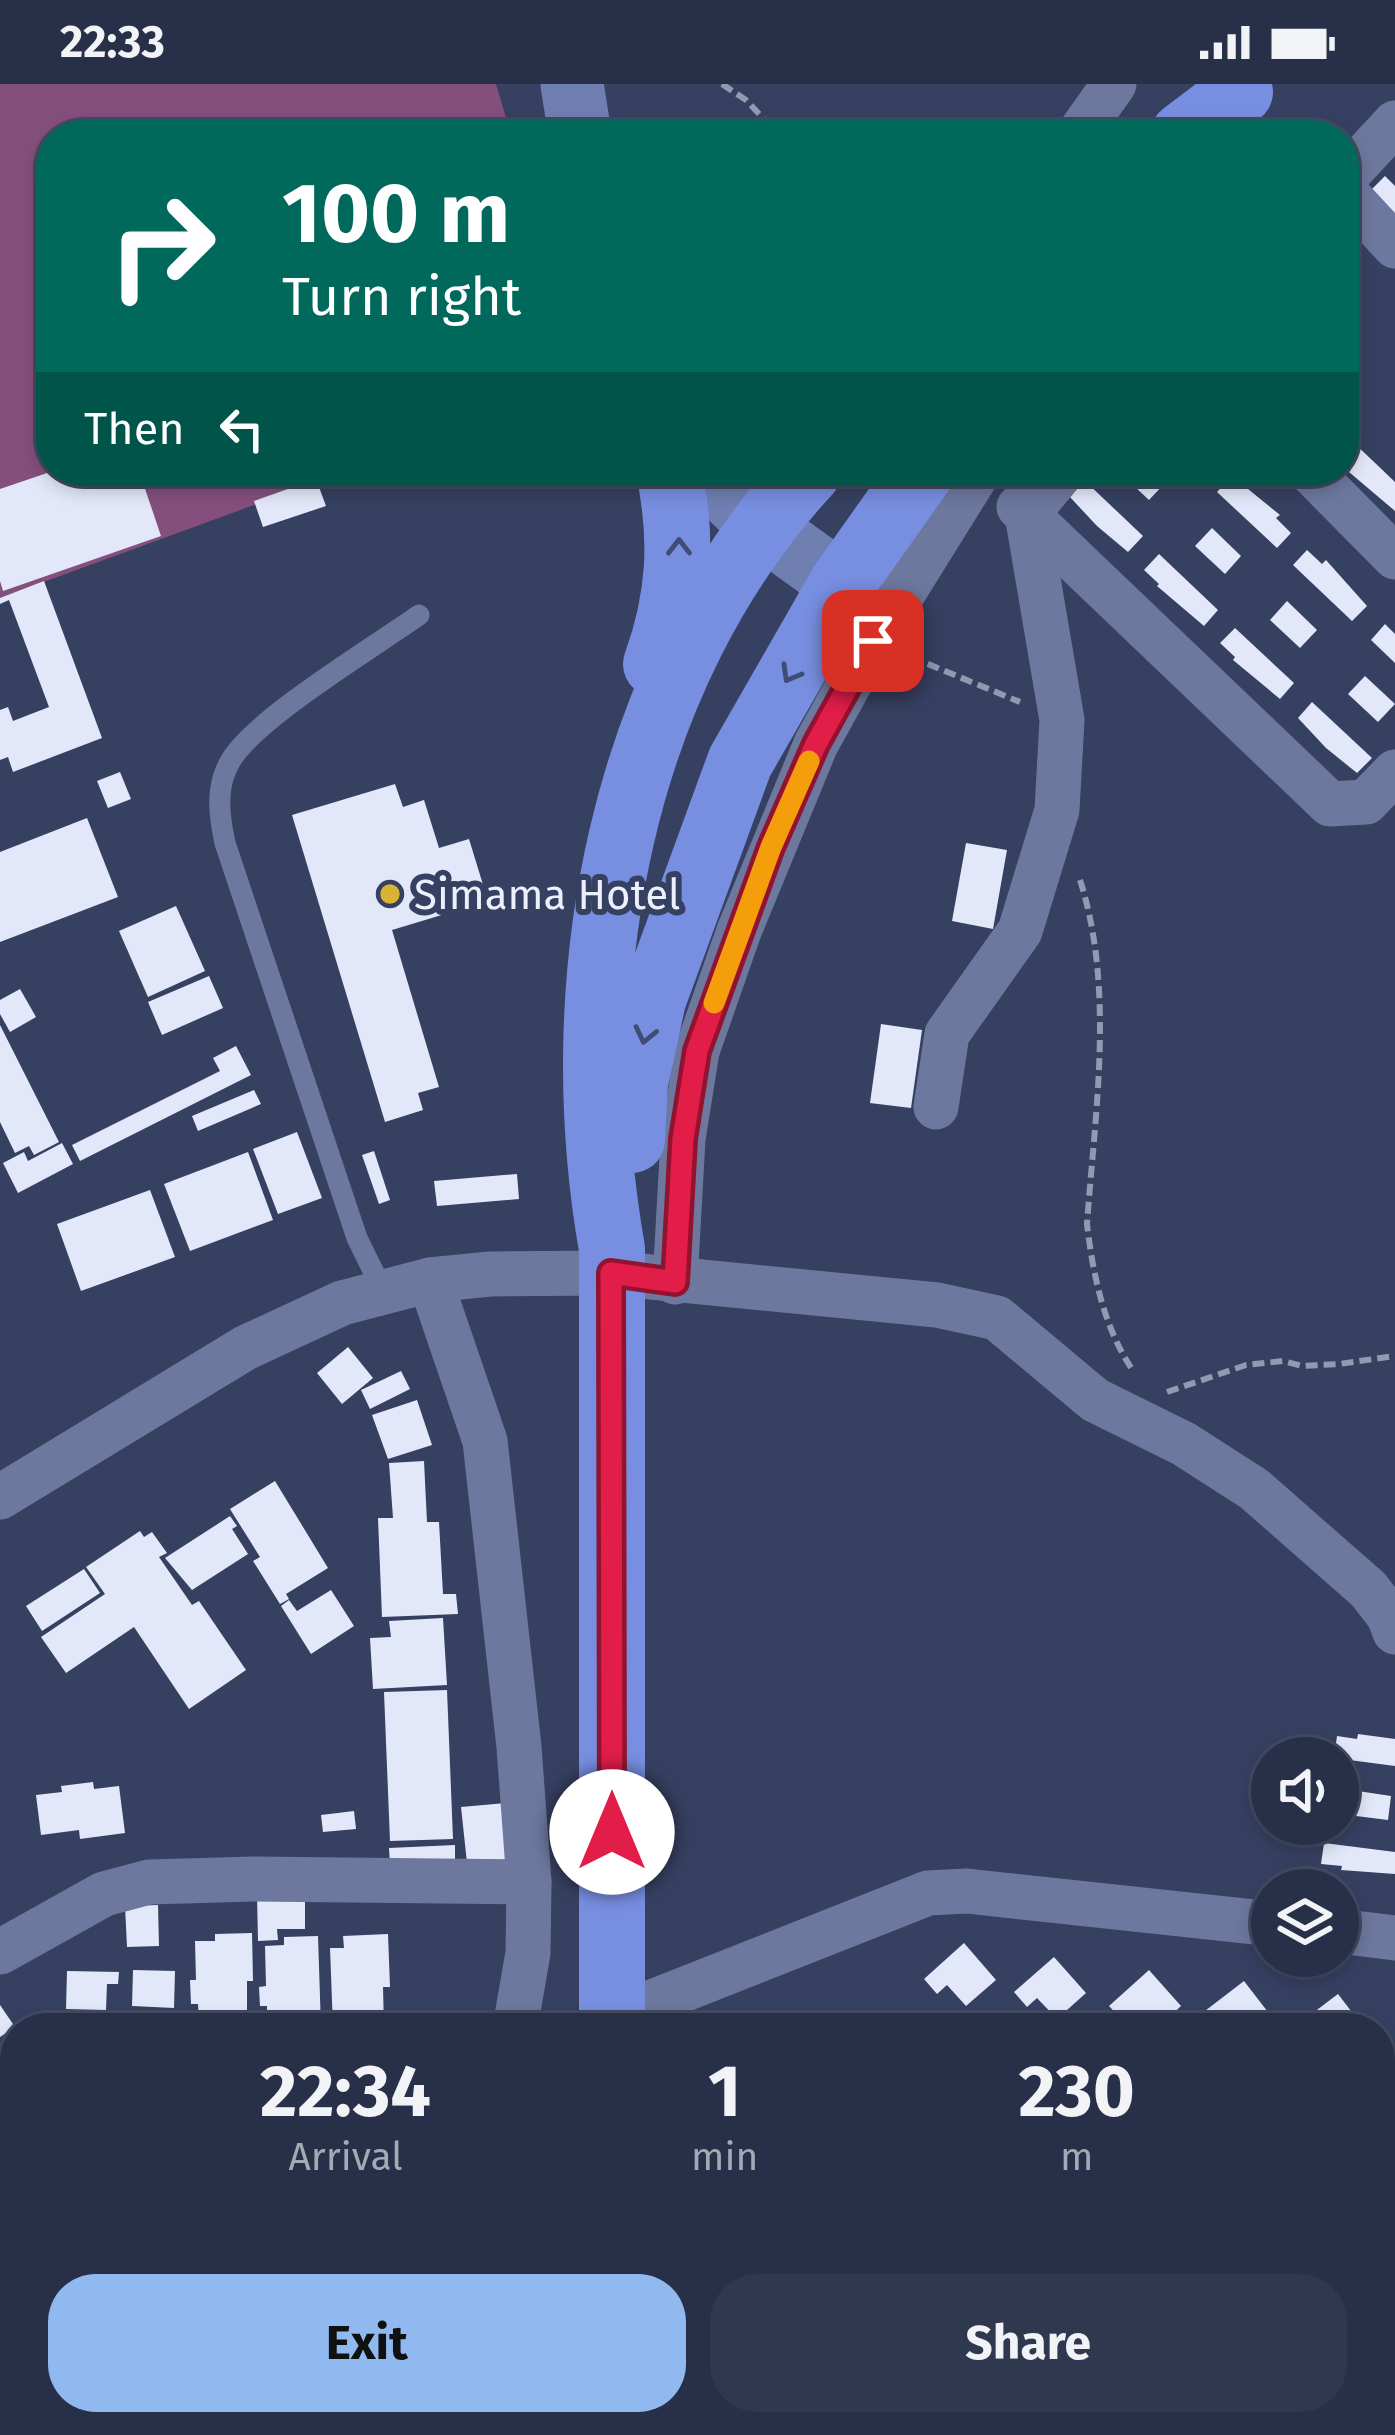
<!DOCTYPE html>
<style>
body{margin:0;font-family:"Fira Sans",sans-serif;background:#303850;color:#f1f3f6;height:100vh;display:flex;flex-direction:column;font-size:45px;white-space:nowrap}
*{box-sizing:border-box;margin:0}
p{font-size:39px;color:#a5a9b4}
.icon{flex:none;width:66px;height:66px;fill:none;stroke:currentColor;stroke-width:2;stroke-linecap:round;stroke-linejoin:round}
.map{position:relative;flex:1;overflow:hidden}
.panel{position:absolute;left:0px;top:1929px;width:1395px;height:423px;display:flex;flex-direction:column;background:#283049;border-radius:48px 48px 0 0;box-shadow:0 6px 18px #0003,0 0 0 3px #444b61}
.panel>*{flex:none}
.top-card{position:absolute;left:36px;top:36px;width:1323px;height:366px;border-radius:48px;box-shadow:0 6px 18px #0003,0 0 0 3px #444b61;background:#00695c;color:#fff;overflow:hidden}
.tools{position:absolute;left:1251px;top:1653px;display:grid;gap:24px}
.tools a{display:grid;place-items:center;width:108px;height:108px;border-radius:50%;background:#283049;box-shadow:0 6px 18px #0003,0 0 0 3px #444b61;font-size:60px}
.pin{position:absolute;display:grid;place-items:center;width:102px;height:102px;color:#fff;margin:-51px;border-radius:24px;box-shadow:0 6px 18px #0006}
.me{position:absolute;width:132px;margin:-66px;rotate:0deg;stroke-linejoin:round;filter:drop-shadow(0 0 9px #0008)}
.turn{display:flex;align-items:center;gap:42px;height:252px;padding:0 48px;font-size:54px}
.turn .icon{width:156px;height:156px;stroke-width:2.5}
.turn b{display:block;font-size:84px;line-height:102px}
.then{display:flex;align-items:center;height:114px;padding:0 48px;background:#0003;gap:24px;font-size:45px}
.eta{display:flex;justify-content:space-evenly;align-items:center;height:204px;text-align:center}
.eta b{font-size:72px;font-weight:700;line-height:84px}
.cta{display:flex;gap:24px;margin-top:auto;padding:24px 48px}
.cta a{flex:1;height:138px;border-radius:48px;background:#90b9f0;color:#111;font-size:48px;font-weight:700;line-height:138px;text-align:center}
.cta a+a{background:#303850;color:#f1f3f6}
.status{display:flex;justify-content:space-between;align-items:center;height:84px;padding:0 60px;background:#283049;direction:ltr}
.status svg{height:33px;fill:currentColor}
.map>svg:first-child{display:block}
</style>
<div class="status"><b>22:33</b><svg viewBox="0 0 49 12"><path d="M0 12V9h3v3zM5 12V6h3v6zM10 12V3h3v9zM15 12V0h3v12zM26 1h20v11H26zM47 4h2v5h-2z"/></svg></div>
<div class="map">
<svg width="1395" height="2351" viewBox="0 0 1395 2351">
<rect width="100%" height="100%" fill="#364061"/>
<!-- green -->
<polygon fill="#844f7d" points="0,0 496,0 511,51 51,51 51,387 347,387 0,514"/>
<!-- building -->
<g fill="#e2e8f9">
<polygon points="1385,92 1395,102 1395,135 1370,107"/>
<polygon points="1351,356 1395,398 1395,427 1349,388 1351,386 1344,379 1344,363"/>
<polygon points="53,387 139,387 161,452 3,507 0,497 0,405"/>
<polygon points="1118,387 1154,387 1166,398 1149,416"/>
<polygon points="1232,392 1280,431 1276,434 1291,449 1277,464 1217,408"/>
<polygon points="316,395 326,422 263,443 254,417"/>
<polygon points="1084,396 1143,452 1128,468 1097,442 1069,412"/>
<polygon points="1212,444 1241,472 1225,490 1195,462"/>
<polygon points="1307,466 1322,480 1326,476 1367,522 1352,537 1293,481"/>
<polygon points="1159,470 1218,526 1204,542 1157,502 1159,500 1144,486"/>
<polygon points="44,497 102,654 13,688 8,673 0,676 0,626 8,623 13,637 49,623 9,516 0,520 0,514"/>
<polygon points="1287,517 1317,546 1300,564 1270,536"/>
<polygon points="1385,540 1395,550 1395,579 1371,556"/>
<polygon points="1235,544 1294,599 1280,615 1233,576 1235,573 1220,559"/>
<polygon points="1365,592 1395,620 1378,638 1348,610"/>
<polygon points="1312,618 1372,674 1357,689 1326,664 1298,634"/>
<polygon points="120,688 131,715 108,724 97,697"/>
<polygon points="395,700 403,723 424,716 439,764 469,755 488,817 392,846 439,1003 418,1009 423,1026 385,1038 292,731"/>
<polygon points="87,734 118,813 0,858 0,768"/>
<polygon points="966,759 1007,766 993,845 952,837"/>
<polygon points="176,822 205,887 148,913 119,847"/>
<polygon points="209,892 223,924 162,951 148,918"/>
<polygon points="20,905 36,933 10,948 0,930 0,916"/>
<polygon points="881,940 922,946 911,1024 870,1019"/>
<polygon points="0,941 59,1058 34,1071 29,1062 15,1069 0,1038"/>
<polygon points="236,962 251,991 80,1077 72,1061 220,987 213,974"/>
<polygon points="254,1006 261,1020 198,1047 192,1032"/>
<polygon points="297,1048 322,1114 278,1130 253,1065"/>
<polygon points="62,1059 73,1080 18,1109 3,1079 24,1068 28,1077"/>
<polygon points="374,1067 390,1116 379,1120 362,1071"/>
<polygon points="248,1068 273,1136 190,1167 164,1100"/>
<polygon points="517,1090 519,1115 437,1122 434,1097"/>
<polygon points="150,1106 175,1173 81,1207 57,1140"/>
<polygon points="348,1263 373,1294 342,1320 317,1289"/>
<polygon points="401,1287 410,1305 370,1325 361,1306"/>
<polygon points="417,1316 432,1361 388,1375 372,1331"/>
<polygon points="424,1377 427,1438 439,1438 443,1510 456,1510 458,1530 382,1533 378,1434 393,1434 389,1379"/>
<polygon points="275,1397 328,1484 286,1510 289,1515 280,1520 253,1477 260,1473 230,1425"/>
<polygon points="230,1432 237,1442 232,1445 248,1470 192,1506 165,1474"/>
<polygon points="140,1447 144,1453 152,1448 167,1469 159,1473 192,1521 199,1517 246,1586 189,1625 134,1543 66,1589 41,1553 105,1510 86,1483"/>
<polygon points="84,1485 100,1509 42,1547 26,1522"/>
<polygon points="331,1506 354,1542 311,1570 281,1522 289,1516 297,1527"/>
<polygon points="443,1534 447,1601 373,1605 370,1554 391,1553 389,1537"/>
<polygon points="447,1606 453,1755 390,1757 384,1608"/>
<polygon points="1358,1650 1395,1655 1395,1682 1334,1674 1337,1652 1357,1655"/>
<polygon points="93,1698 94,1705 119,1702 125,1749 80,1755 79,1746 41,1751 36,1711 62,1708 61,1702"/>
<polygon points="1351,1706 1391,1712 1388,1736 1348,1731"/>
<polygon points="506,1719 511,1775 467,1779 461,1723"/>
<polygon points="354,1727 356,1745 323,1748 321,1731"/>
<polygon points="1324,1759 1395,1768 1395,1790 1341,1786 1342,1782 1321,1780"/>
<polygon points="455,1761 455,1778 390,1781 389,1764"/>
<polygon points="305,1809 305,1845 277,1845 278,1856 258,1857 257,1810"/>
<polygon points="158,1821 159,1862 127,1863 125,1822"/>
<polygon points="252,1849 253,1897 247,1897 247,1938 199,1938 198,1920 191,1920 190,1896 196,1896 195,1857 215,1857 215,1850"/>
<polygon points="388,1850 390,1903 383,1903 384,1944 333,1944 330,1864 344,1864 343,1852"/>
<polygon points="318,1852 321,1944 267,1944 267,1922 260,1922 259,1903 266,1902 265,1862 284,1861 284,1853"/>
<polygon points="964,1859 996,1896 966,1922 947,1901 937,1910 924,1895"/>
<polygon points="1054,1873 1086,1909 1057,1935 1037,1914 1027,1923 1014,1908"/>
<polygon points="133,1886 175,1887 174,1924 132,1922"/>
<polygon points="1149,1886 1181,1922 1157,1944 1148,1944 1133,1927 1122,1936 1109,1922"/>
<polygon points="67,1887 119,1888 118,1900 107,1900 106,1926 66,1925"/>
<polygon points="1244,1897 1275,1937 1266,1944 1232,1944 1226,1937 1212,1944 1201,1930"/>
<polygon points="1338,1910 1364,1944 1293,1944"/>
<polygon points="0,1921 15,1943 0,1953"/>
<polygon points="15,1963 13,1979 15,2027 0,2000 7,1991 0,1972"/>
<polygon points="7,2054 15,2070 15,2133 2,2139 8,2150 0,2154 0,2057"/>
<polygon points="0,2271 4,2271 15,2318 0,2324"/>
<polygon points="288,2337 296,2351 259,2351"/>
</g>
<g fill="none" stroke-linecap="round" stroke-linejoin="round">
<!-- path -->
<g stroke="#9299b0" stroke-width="6" stroke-dasharray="12 6" stroke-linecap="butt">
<polyline points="722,0 746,16 779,51"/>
<polyline points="911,573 1020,618"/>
<path d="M 1080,796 C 1115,905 1095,1028 1087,1140 C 1093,1191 1104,1245 1134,1288"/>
<polyline points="1167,1308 1246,1281 1283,1277 1302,1282 1339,1280 1395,1272"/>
</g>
<!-- lane -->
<path stroke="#6d789e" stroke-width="21" d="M 383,1207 L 357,1154 L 225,759 C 219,731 215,702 231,676 C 256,634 374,563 419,531"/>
<!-- street -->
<g stroke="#6d789e" stroke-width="45">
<polyline points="1078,51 1114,0"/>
<polyline points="1344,94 1395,39"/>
<polyline points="1344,107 1395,162"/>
<polyline points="1310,387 1395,473"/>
<polyline points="1019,423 1330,720 1366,718 1395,688"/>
<polyline points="936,1023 947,950 1020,847 1057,726 1062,636 1027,430 1063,387"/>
<polyline points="430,1196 485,1357 519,1663 529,1798 528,1869 515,1944"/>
<polyline points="675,1198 683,1055 697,967 739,847 816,660 873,557 979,387"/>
<polyline points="0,1413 245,1264 342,1219 430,1196 490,1190 611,1189 937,1221 997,1234 1095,1316 1184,1360 1254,1405 1368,1505 1389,1532 1395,1548"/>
<polyline points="1338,1847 1395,1854"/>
<polyline points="0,1868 104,1810 149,1798 254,1795 529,1798"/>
<polyline points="612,1934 928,1809 967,1807 1272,1840"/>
<polyline points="0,2213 15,2203"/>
</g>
<!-- secondary -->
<g stroke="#707fb2" stroke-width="63">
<polyline points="572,0 580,51"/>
<path d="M 706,387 C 745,434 793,465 842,500"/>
</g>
<!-- highway -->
<g stroke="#788ee0" stroke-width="66">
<polyline points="1183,51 1240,8"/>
<path d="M 656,580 C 680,514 683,455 669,387"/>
<polyline points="632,1056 635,999 653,916 740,678 842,500 922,387"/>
<path d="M 612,1944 L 612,1165 C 565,898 619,592 809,387"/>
<polyline points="621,2337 621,2351"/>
</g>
</g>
<!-- one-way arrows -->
<defs><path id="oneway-chevron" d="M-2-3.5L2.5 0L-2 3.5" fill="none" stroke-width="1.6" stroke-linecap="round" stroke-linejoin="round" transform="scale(3)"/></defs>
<g stroke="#404c74">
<use href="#oneway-chevron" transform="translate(679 463) rotate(-90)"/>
<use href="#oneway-chevron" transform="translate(790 590) rotate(120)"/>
<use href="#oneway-chevron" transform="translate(645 951) rotate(103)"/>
</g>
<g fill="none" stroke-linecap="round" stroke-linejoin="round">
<!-- route casing -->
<g stroke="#92132f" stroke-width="30">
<polyline id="route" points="612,1748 611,1189 675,1198 683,1055 697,967 771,763 816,660 873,557"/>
</g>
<!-- route -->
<use href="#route" stroke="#e11d48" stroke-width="21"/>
<!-- slow -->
<polyline stroke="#f59e0b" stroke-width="21" points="714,919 771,763 809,677"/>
</g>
<!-- markers -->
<circle fill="#d9b334" stroke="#364061" stroke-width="4.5" cx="390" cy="810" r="12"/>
<g text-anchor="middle" stroke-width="12" stroke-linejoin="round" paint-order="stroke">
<!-- poi labels -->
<g font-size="42" fill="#ecf0fd" stroke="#364061" text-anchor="start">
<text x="414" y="825">Simama Hotel</text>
</g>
</g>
</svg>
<div class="tools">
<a><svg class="icon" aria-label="sound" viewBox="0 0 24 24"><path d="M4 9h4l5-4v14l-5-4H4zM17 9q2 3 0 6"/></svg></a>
<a><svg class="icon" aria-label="layers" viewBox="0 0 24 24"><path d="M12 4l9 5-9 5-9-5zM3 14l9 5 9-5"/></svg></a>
</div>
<div class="pin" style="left:873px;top:557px;background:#d93025"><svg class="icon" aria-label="arrive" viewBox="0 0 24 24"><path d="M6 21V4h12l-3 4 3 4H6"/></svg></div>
<svg class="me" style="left:612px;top:1748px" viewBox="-20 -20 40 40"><circle r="19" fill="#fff"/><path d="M0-13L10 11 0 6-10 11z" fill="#e11d48"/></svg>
<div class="top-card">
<div class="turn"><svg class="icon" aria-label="right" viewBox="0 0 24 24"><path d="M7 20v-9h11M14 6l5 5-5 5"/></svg><div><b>100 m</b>Turn right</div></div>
<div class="then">Then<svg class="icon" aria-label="left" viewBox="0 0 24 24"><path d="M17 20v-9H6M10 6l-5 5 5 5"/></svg></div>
</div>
<section class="panel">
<div class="eta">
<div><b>22:34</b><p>Arrival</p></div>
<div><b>1</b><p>min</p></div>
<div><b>230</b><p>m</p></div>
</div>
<div class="cta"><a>Exit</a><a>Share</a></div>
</section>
</div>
